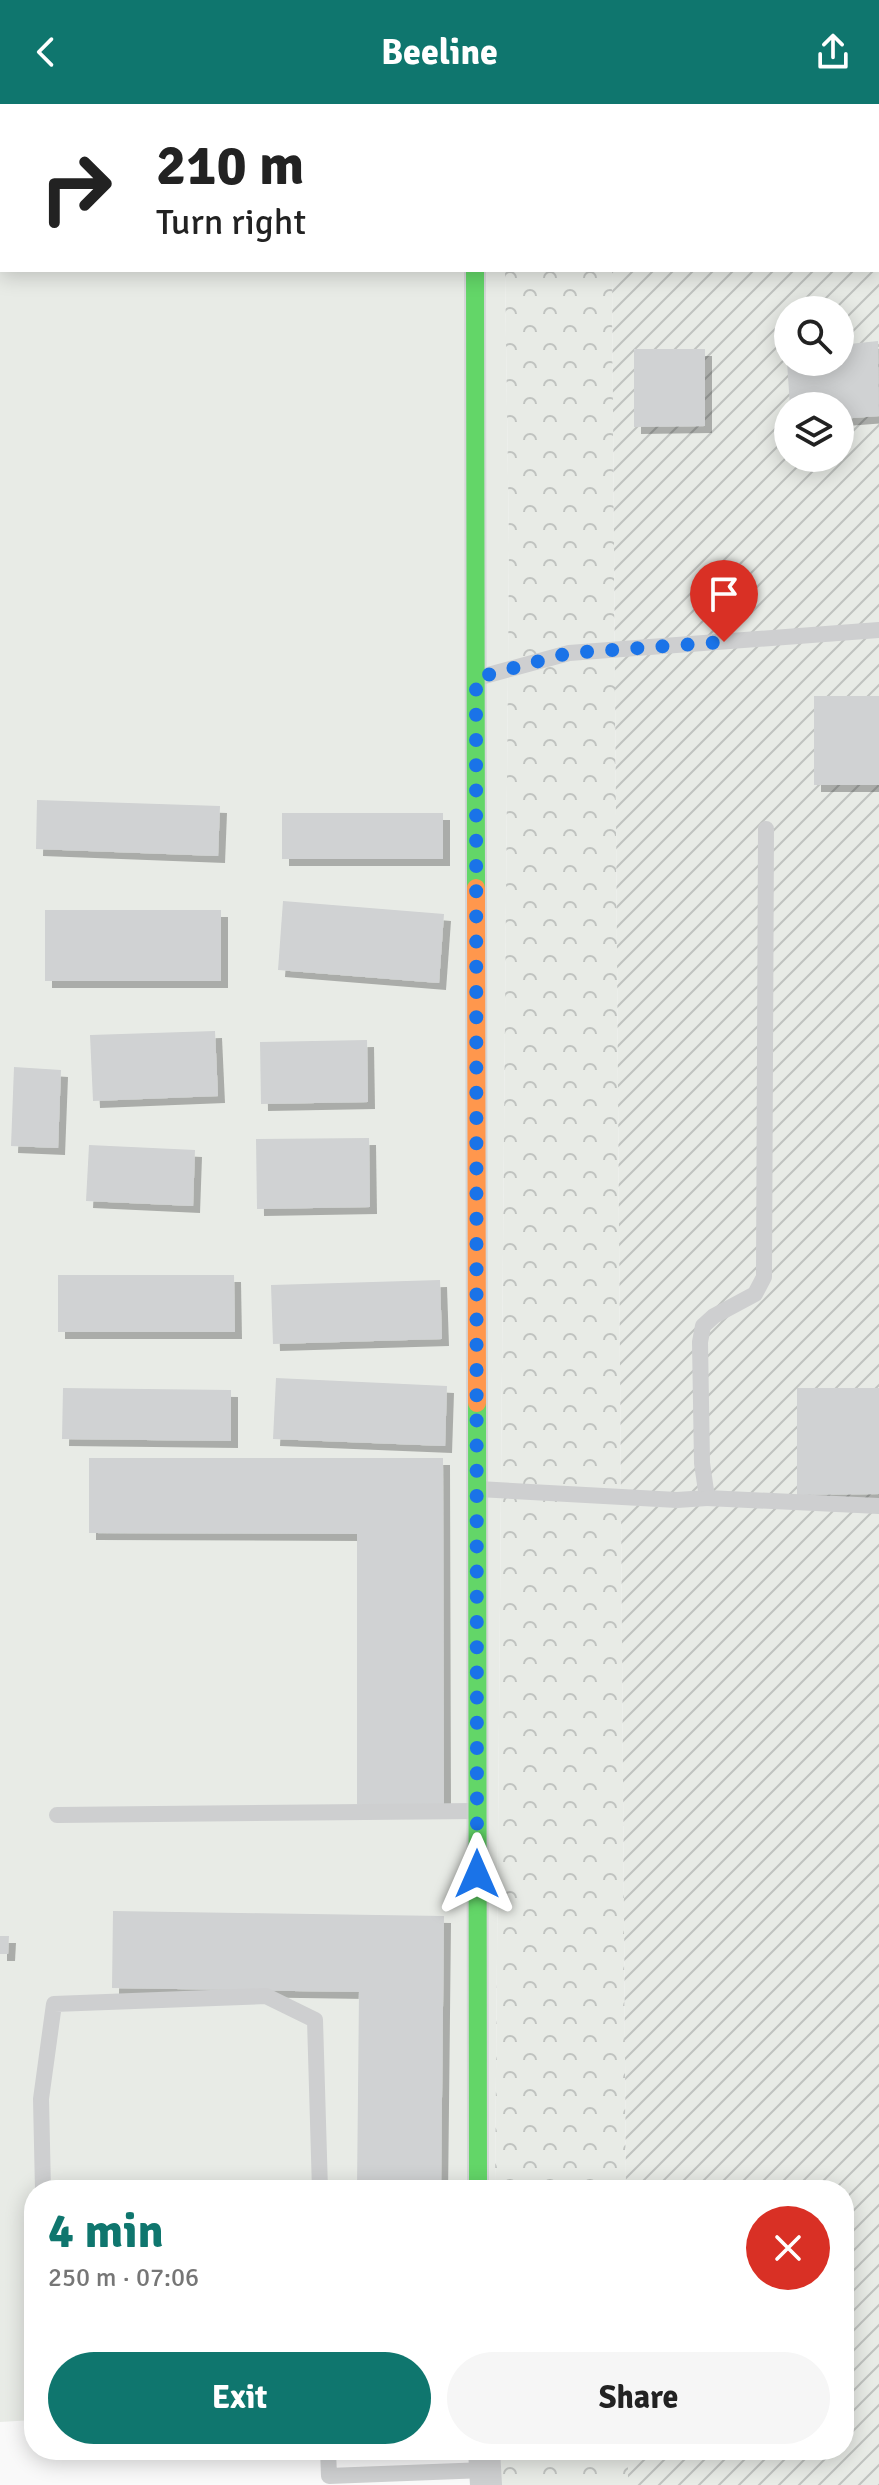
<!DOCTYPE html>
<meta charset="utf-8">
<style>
body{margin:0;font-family:Signika,sans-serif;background:#f6f6f6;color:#222;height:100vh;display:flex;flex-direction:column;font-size:30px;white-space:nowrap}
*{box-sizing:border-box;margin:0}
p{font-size:26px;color:#767676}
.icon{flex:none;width:44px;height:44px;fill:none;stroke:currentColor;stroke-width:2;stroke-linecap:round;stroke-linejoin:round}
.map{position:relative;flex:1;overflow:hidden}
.drawer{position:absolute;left:24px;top:2076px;width:830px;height:280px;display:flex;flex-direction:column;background:#fff;border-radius:32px;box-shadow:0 4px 20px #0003}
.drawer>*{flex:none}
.hud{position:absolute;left:0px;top:0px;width:880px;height:168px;box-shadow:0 4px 20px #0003;background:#fff;color:#222;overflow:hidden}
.buttons{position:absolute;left:774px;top:192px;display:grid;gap:16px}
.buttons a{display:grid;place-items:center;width:80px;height:80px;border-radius:50%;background:#fff;box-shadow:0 4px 20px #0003;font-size:40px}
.pin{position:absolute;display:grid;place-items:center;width:68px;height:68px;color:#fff;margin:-82px -34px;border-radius:50% 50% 50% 0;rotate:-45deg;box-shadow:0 0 8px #0007}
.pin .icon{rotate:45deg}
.me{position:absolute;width:88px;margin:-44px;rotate:0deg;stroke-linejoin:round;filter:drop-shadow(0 0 6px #0008)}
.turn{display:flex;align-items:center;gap:28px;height:168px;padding:0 24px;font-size:36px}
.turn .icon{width:104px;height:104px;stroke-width:2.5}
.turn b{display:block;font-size:56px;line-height:68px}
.round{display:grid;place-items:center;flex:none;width:84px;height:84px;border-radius:42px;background:#f6f6f6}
.headline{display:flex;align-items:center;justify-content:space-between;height:136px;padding:0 24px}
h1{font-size:48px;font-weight:700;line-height:60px;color:#0f766e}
.cta{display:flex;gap:16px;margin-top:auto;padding:16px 24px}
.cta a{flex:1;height:92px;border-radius:48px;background:#0f766e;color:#fff;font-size:32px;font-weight:700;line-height:92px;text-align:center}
.cta a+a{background:#f6f6f6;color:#222}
header{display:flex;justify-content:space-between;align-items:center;height:104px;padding:0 24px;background:#0f766e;color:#fff;font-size:36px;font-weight:700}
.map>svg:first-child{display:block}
</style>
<header><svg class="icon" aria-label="back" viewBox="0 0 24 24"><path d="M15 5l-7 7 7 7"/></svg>Beeline<svg class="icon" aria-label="share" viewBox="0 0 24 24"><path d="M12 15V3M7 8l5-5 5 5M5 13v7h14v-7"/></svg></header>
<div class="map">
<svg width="879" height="2381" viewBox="0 0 879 2381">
<defs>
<pattern id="forest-crowns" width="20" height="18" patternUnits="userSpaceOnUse" patternTransform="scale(2)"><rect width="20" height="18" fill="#e8ebe6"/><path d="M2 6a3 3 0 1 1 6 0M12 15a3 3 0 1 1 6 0" fill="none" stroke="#c0c3c0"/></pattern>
<pattern id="garden-furrows" width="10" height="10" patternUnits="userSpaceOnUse" patternTransform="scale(2)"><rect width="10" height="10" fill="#e8ebe6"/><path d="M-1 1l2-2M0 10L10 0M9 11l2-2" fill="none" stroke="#c0c3c0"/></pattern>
<filter id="shadow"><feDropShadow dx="7" dy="7" stdDeviation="0" flood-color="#0004"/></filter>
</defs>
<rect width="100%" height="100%" fill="#f9f9f9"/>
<!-- grass -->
<polygon fill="#e8ebe6" points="0,0 503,0 503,2 2,2 2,166 505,166 509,442 495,2086 34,2086 34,2316 0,2318"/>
<!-- forest -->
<g fill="url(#forest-crowns)">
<polygon points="505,166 612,166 626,2086 495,2086 509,442"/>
<polygon points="496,2346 628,2346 628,2381 498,2381"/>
</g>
<!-- garden -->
<path fill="url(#garden-furrows)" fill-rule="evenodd" d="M 611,0 L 879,0 L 879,2381 L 628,2381 L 628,2346 L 844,2346 L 844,2086 L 626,2086 L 612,166 L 878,166 L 878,2 L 611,2 ZM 788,206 L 840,206 L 840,258 L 788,258 ZM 788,302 L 840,302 L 840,354 L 788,354 Z"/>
<!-- building -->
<g fill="#d0d2d3" filter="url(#shadow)">
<polygon points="878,237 879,312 840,315 840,302 790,302 787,258 840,258 840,241"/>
<polygon points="634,245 705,245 705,322 634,323"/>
<rect x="814" y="592" width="65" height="89"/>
<polygon points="37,696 220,702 218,752 36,745"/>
<rect x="282" y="709" width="161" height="46"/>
<polygon points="283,797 444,810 439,879 278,866"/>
<rect x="45" y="806" width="176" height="71"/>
<polygon points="215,927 218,992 93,997 90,931"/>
<polygon points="367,936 368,998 261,1000 260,938"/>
<polygon points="14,963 61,966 58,1044 11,1042"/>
<polygon points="369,1034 370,1103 257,1105 256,1035"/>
<polygon points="89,1041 195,1046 193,1102 86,1097"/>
<polygon points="58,1171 234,1171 235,1228 58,1228"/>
<polygon points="440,1176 442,1235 273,1240 271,1181"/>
<polygon points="276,1274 447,1282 445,1342 273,1335"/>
<polygon points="63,1284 231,1286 231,1337 62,1335"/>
<polygon points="797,1284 879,1284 879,1390 797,1391"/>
<polygon points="89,1354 443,1354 444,1701 357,1700 357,1430 89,1429"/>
<polygon points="113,1807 444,1812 441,2086 357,2086 359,1888 112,1884"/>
<polygon points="0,1832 9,1832 8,1850 0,1850"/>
</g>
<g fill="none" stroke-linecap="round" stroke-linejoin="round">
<!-- fast casing -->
<g stroke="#d5d6d7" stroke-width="22">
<g id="fast">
<polyline points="475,166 476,784"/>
<polyline points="477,1299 478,2086"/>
</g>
</g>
<!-- slow casing -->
<g stroke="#d5d6d7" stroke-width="22">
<polyline id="slow" points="476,784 477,1299"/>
</g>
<!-- lane -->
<g stroke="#cecfd0" stroke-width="16">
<polyline points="477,574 569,549 879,526"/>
<polyline points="478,1385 677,1396 707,1394 702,1359 700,1238 703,1222 714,1212 755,1190 764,1173 766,725"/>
<polyline points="707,1394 879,1402"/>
<polyline points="57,1711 476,1707"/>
<polyline points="43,2086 41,1995 54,1900 266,1892 315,1916 320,2086"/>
<polyline points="328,2346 329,2372 485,2366"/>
</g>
<!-- street -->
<g stroke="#cecfd0" stroke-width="32">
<polyline points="472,0 472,2"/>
<polyline points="484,2346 486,2381"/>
</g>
<!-- fast -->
<use href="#fast" stroke="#63d668" stroke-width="18"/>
<!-- slow -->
<use href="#slow" stroke="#ff974d" stroke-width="18"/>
</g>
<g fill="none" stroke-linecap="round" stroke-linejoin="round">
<!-- route -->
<polyline stroke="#1a73e8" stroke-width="14" stroke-dasharray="0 25.2" points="477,1770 476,574 569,549 724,538"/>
</g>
</svg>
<div class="buttons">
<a><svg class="icon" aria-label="search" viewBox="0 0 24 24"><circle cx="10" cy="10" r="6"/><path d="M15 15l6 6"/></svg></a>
<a><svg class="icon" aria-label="layers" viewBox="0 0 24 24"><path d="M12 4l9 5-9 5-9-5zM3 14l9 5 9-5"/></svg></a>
</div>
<div class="pin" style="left:724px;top:538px;background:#d93025"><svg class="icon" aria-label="arrive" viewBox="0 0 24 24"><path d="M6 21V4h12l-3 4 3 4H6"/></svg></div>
<svg class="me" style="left:477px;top:1770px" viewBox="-20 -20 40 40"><path d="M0-17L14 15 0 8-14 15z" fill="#1a73e8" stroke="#fff" stroke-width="4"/></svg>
<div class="hud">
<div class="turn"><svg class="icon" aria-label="right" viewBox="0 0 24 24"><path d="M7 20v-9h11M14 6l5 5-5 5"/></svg><div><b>210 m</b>Turn right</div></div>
</div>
<section class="drawer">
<div class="headline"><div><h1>4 min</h1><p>250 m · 07:06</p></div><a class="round" style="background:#d93025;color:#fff"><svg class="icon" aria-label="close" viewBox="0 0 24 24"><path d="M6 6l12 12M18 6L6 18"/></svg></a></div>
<div class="cta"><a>Exit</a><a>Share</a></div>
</section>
</div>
